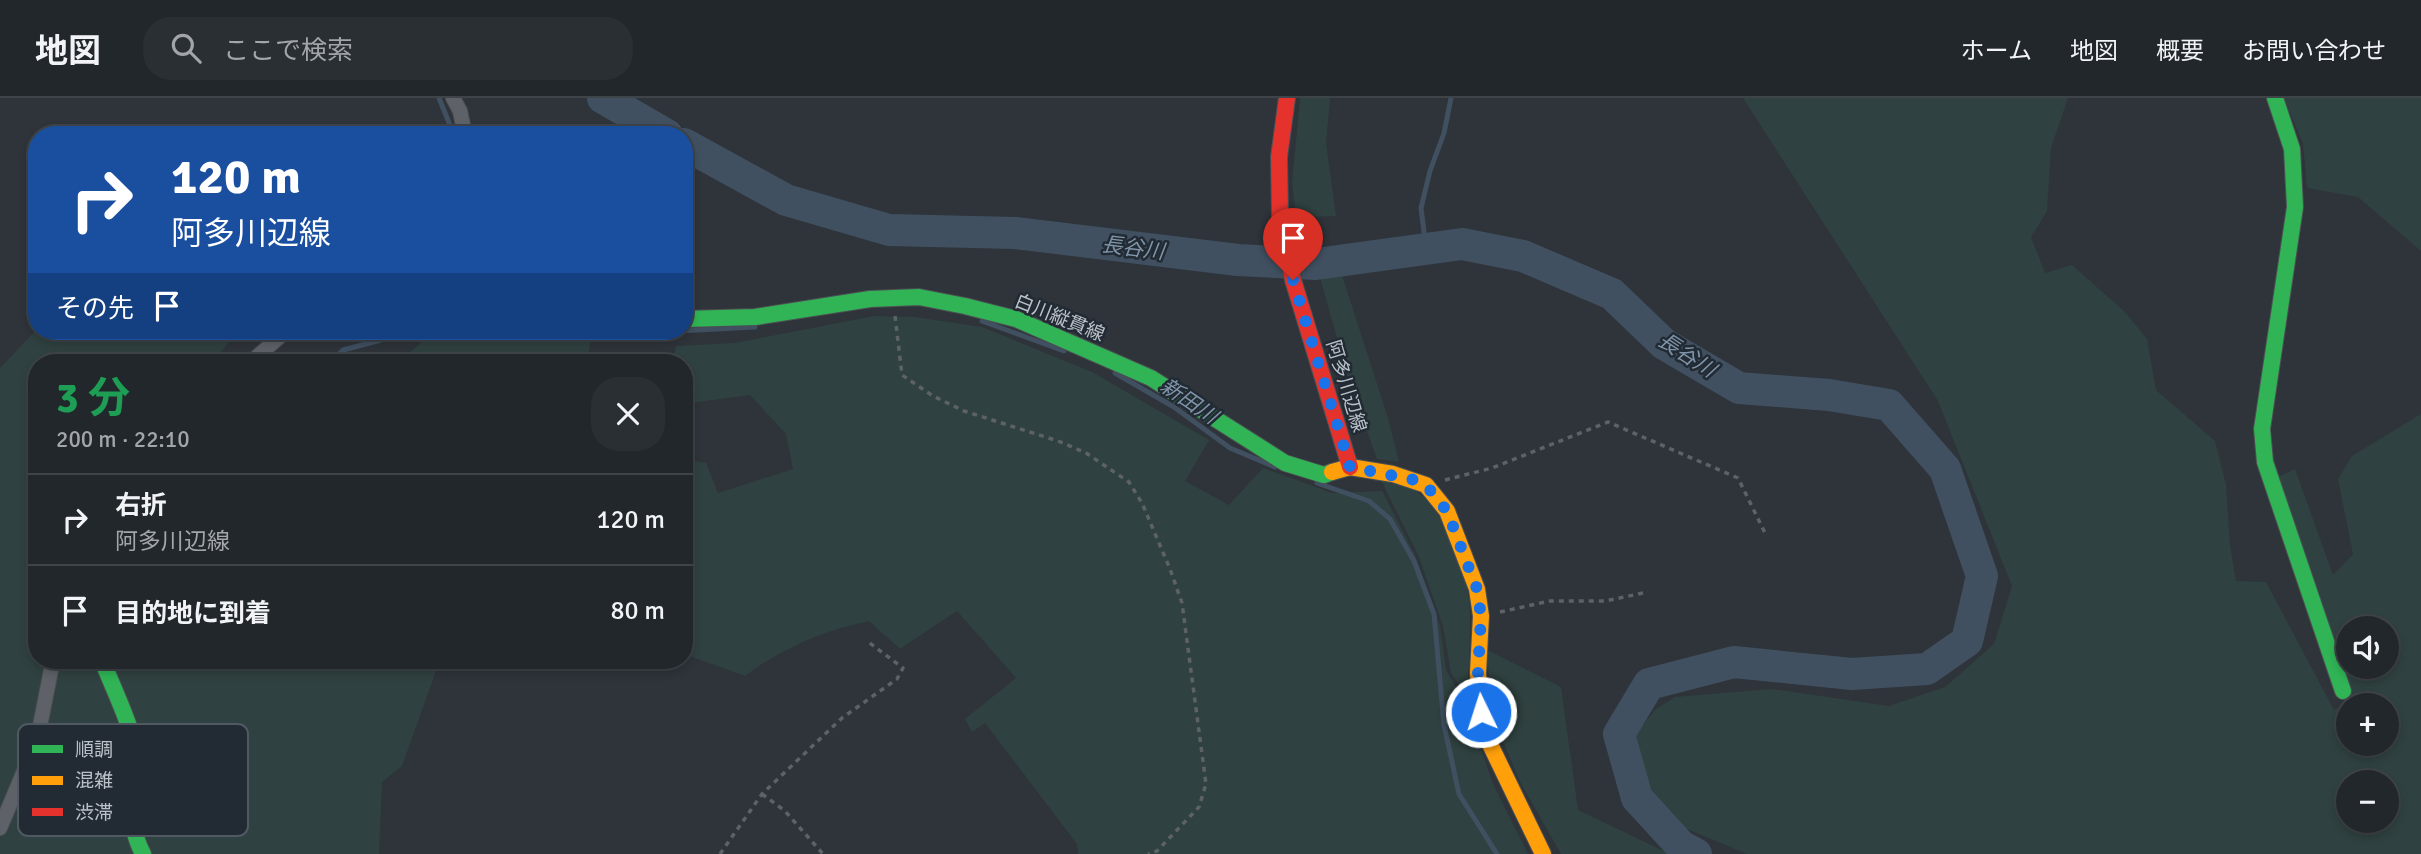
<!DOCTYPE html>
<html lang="ja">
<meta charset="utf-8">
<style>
body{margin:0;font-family:Signika,"Noto Sans JP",sans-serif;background:#2a2f34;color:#f1f3f6;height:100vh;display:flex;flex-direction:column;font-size:26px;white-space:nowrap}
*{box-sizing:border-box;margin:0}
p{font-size:23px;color:#a2a5a9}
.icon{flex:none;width:38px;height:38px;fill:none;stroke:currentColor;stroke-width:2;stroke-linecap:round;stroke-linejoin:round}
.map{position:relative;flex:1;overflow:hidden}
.panel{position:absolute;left:28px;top:256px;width:665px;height:315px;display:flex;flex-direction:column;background:#22272c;border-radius:28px;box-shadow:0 4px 10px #0003,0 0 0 2px #3f4448}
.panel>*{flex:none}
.banner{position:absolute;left:28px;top:28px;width:665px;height:214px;border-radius:28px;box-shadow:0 4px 10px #0003,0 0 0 2px #3f4448;background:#1a4fa0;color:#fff;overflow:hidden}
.tools{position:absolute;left:2336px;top:518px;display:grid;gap:14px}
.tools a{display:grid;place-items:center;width:63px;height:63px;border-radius:50%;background:#22272c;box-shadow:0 4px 10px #0003,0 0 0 2px #3f4448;font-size:35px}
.pin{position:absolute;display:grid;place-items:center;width:60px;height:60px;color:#fff;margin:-72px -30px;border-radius:50% 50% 50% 0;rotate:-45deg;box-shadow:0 0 7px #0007}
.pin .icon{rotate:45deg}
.me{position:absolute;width:77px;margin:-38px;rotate:356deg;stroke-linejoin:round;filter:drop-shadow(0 0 5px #0008)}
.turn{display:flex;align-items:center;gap:24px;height:147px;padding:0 28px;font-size:32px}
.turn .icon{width:91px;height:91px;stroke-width:2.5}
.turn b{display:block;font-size:49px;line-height:60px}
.then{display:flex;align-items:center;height:66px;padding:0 28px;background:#0003;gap:14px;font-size:26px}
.round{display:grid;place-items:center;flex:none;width:74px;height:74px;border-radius:28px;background:#2a2f34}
.headline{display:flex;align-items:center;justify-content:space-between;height:119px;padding:0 28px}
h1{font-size:42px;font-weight:700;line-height:52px;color:#1e9e55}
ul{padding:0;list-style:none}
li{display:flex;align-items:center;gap:21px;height:91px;padding:0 28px;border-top:2px solid #3f4448}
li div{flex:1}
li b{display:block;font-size:26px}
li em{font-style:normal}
header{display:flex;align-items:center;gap:42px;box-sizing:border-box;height:98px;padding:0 35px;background:#22272c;border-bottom:2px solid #3f4448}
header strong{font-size:33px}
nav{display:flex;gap:38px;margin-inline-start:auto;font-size:24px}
.search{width:490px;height:63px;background:#2a2f34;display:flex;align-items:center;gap:18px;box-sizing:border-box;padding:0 24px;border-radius:28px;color:#a2a5a9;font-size:26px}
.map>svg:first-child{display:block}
</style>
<header>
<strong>地図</strong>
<div class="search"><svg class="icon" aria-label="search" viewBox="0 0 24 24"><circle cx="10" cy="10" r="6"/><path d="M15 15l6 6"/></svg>ここで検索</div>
<nav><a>ホーム</a><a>地図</a><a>概要</a><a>お問い合わせ</a></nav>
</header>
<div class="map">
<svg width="2421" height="756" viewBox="0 0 2421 756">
<rect width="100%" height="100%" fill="#2e343a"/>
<!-- green -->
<g fill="#2f4140" fill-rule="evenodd">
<polygon points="1300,0 1330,0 1326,45 1336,118 1307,119 1296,116 1292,85"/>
<path d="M 1743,0 L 2068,0 L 2051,50 L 2047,113 L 2031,139 L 2045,175 L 2072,167 L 2124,213 L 2147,241 L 2156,292 L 2215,343 L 2226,387 L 2230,447 L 2236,483 L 2266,484 L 2334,612 L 2351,603 L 2345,571 L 2279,379 L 2295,371 L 2333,477 L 2353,456 L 2338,381 L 2352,358 L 2421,316 L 2421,756 L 1747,756 L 1687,731 L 1653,696 L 1637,666 L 1632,640 L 1656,611 L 1675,599 L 1772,591 L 1889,608 L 1945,589 L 1994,546 L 2012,488 L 1938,303 ZM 2348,530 L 2387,530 L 2387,569 L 2348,569 ZM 2348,607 L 2387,607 L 2387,646 L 2348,646 ZM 2348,684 L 2387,684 L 2387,723 L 2348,723 Z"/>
<polygon points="2284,0 2421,0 2421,153 2358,99 2307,90 2303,46"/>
<polygon points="1341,174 1388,320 1399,364 1377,361 1350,286 1319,176"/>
<path d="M 874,218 L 915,219 L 982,229 L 1092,274 L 1209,342 L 1185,383 L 1229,407 L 1263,370 L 1332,395 L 1382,393 L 1415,457 L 1440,528 L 1446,572 L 1465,604 L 1493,686 L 1528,756 L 1078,756 L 1077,746 L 985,625 L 972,634 L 965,621 L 1016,580 L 957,513 L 900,551 L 869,523 C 825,532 780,551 745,578 L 684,556 L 684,361 L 706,365 L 718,395 L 793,371 L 786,336 L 750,297 L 690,305 L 684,293 L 684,264 L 672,264 L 676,248 L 735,245 Z"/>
<polygon points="37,231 226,233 231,241 213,264 37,264 37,562 440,562 402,668 382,684 379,756 0,756 0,270"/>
<polygon points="428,238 591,239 587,264 400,264"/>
<path d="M 1381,382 C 1391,385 1404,386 1412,391 C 1445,408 1469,478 1470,513 C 1471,542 1468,571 1467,599 L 1451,575 L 1443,528 L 1419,459 Z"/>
<polygon points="1487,552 1561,589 1578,712 1670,756 1561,756 1520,684 1492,617"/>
</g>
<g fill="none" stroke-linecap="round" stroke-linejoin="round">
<!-- stream -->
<g stroke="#405061" stroke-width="5">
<polyline points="439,0 454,37"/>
<polyline points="684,64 691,50"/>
<polyline points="1426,150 1421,110 1430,73 1444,35 1451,0"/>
<polyline points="982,223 1064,253"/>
<polyline points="448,233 471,235 544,233"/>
<polyline points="611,233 658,234 755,229"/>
<polyline points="331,264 343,252 415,233"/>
<polyline points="1115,275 1174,309 1230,350 1275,369"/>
<polyline points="1317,385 1369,403 1390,421 1414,463 1434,516 1444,627 1459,696 1497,756"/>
</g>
<!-- river -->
<g stroke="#405061" stroke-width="32">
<polyline points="603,0 667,37"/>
<polyline points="684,46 786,102 889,132 1015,135 1238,162 1316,166 1462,146 1523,158 1612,196 1664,246 1739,290 1829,297 1889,307 1945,371 1982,478 1967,543 1927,571 1852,576 1734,564 1649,586 1619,636 1637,700 1681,748 1696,756"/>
</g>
<!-- street casing -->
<g stroke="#4c5054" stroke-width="16">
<g id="street">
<polyline points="453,0 460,13 465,37"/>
<polyline points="251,264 286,233"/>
<polyline points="0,730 30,659 40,628 53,562"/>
</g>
</g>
<!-- fast casing -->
<g stroke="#4c5054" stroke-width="18">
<g id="fast">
<polyline points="2275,0 2292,51 2295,109 2262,331 2265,364 2343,593"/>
<polyline points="684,221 755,219 870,201 919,199 965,208 1016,221 1151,280 1285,365 1324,377 1332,374"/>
<path d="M 102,562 C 115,595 133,629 138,665 C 143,704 122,715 143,756"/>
</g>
</g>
<!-- slow casing -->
<g stroke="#4c5054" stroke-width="18">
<polyline id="slow" points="1332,374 1350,369 1393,376 1426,387 1447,413 1477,491 1481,518 1478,575 1481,614 1487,640 1543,756"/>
</g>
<!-- jam casing -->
<g stroke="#4c5054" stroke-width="18">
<polyline id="jam" points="1287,0 1279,59 1280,118 1293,182 1350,369"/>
</g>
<!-- path -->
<g stroke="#5d6266" stroke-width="3.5" stroke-dasharray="5 5" stroke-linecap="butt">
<polyline points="895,218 902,277 933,298 964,313 1058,343 1086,355 1129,384 1142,405 1170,471 1182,505 1206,686 1199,709 1157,753 1148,756"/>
<polyline points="1445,382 1492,370 1608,324 1738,380 1766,437"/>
<polyline points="1500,514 1550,503 1605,503 1648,494"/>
<polyline points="762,696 785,713 823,756"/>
<polyline points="720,756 762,696 842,620 897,581 903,570 867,543"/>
</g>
<!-- street -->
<use href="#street" stroke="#5e6268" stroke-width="14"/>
<!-- fast -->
<use href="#fast" stroke="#30b455" stroke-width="16"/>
<!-- slow -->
<use href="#slow" stroke="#ff9f0a" stroke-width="16"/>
<!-- jam -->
<use href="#jam" stroke="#e5322d" stroke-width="16"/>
</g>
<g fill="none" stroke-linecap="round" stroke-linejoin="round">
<!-- route -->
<polyline stroke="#1a73e8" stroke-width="12" stroke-dasharray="0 21.6" points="1293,182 1350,369 1415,382 1426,387 1447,413 1477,491 1481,518 1478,575 1481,614"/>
</g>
<g text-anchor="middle" stroke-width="5" stroke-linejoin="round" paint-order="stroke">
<!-- street labels -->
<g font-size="19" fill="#bac1c9" stroke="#222b34">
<text transform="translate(1060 219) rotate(22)" y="7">白川縦貫線</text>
<text transform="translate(1347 288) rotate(73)" y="7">阿多川辺線</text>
</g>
<!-- water labels -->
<g font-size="21" font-style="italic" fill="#7f94a8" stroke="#222b34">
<text transform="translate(1133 150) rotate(7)" y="7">長谷川</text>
<text transform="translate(1687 257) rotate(33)" y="7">長谷川</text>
<text transform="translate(1189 303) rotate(34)" y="7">新田川</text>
</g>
</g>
<!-- legend -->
<rect x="18" y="626" width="230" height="112" rx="10" fill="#222b34" stroke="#505861" stroke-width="2"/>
<rect x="32" y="647" width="31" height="8" fill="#30b455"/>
<rect x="32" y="678" width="31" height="9" fill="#ff9f0a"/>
<rect x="32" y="710" width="31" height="8" fill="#e5322d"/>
<g font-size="19" fill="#bac1c9">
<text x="75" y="658">順調</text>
<text x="75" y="689">混雑</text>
<text x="75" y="721">渋滞</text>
</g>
</svg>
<div class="tools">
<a><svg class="icon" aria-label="sound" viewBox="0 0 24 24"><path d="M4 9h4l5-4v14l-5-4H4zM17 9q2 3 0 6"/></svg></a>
<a>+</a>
<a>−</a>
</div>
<div class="pin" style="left:1293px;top:182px;background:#d93025"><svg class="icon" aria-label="arrive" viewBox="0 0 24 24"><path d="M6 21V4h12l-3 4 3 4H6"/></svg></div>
<svg class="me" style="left:1481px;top:614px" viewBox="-20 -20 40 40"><circle r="17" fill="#1a73e8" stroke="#fff" stroke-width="3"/><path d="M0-11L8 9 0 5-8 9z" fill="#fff"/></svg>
<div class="banner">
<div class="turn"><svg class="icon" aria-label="right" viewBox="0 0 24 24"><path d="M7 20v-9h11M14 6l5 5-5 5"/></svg><div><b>120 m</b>阿多川辺線</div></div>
<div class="then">その先<svg class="icon" aria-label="arrive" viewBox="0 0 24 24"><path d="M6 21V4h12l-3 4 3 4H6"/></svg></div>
</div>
<section class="panel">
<div class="headline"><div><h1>3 分</h1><p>200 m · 22:10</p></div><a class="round"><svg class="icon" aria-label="close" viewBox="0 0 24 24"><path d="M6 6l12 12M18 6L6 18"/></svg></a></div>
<ul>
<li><svg class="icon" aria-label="right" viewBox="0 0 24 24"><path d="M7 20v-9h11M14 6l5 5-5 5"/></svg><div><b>右折</b><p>阿多川辺線</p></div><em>120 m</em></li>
<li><svg class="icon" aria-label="arrive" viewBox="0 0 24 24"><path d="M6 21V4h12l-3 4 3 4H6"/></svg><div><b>目的地に到着</b></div><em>80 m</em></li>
</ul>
</section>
</div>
